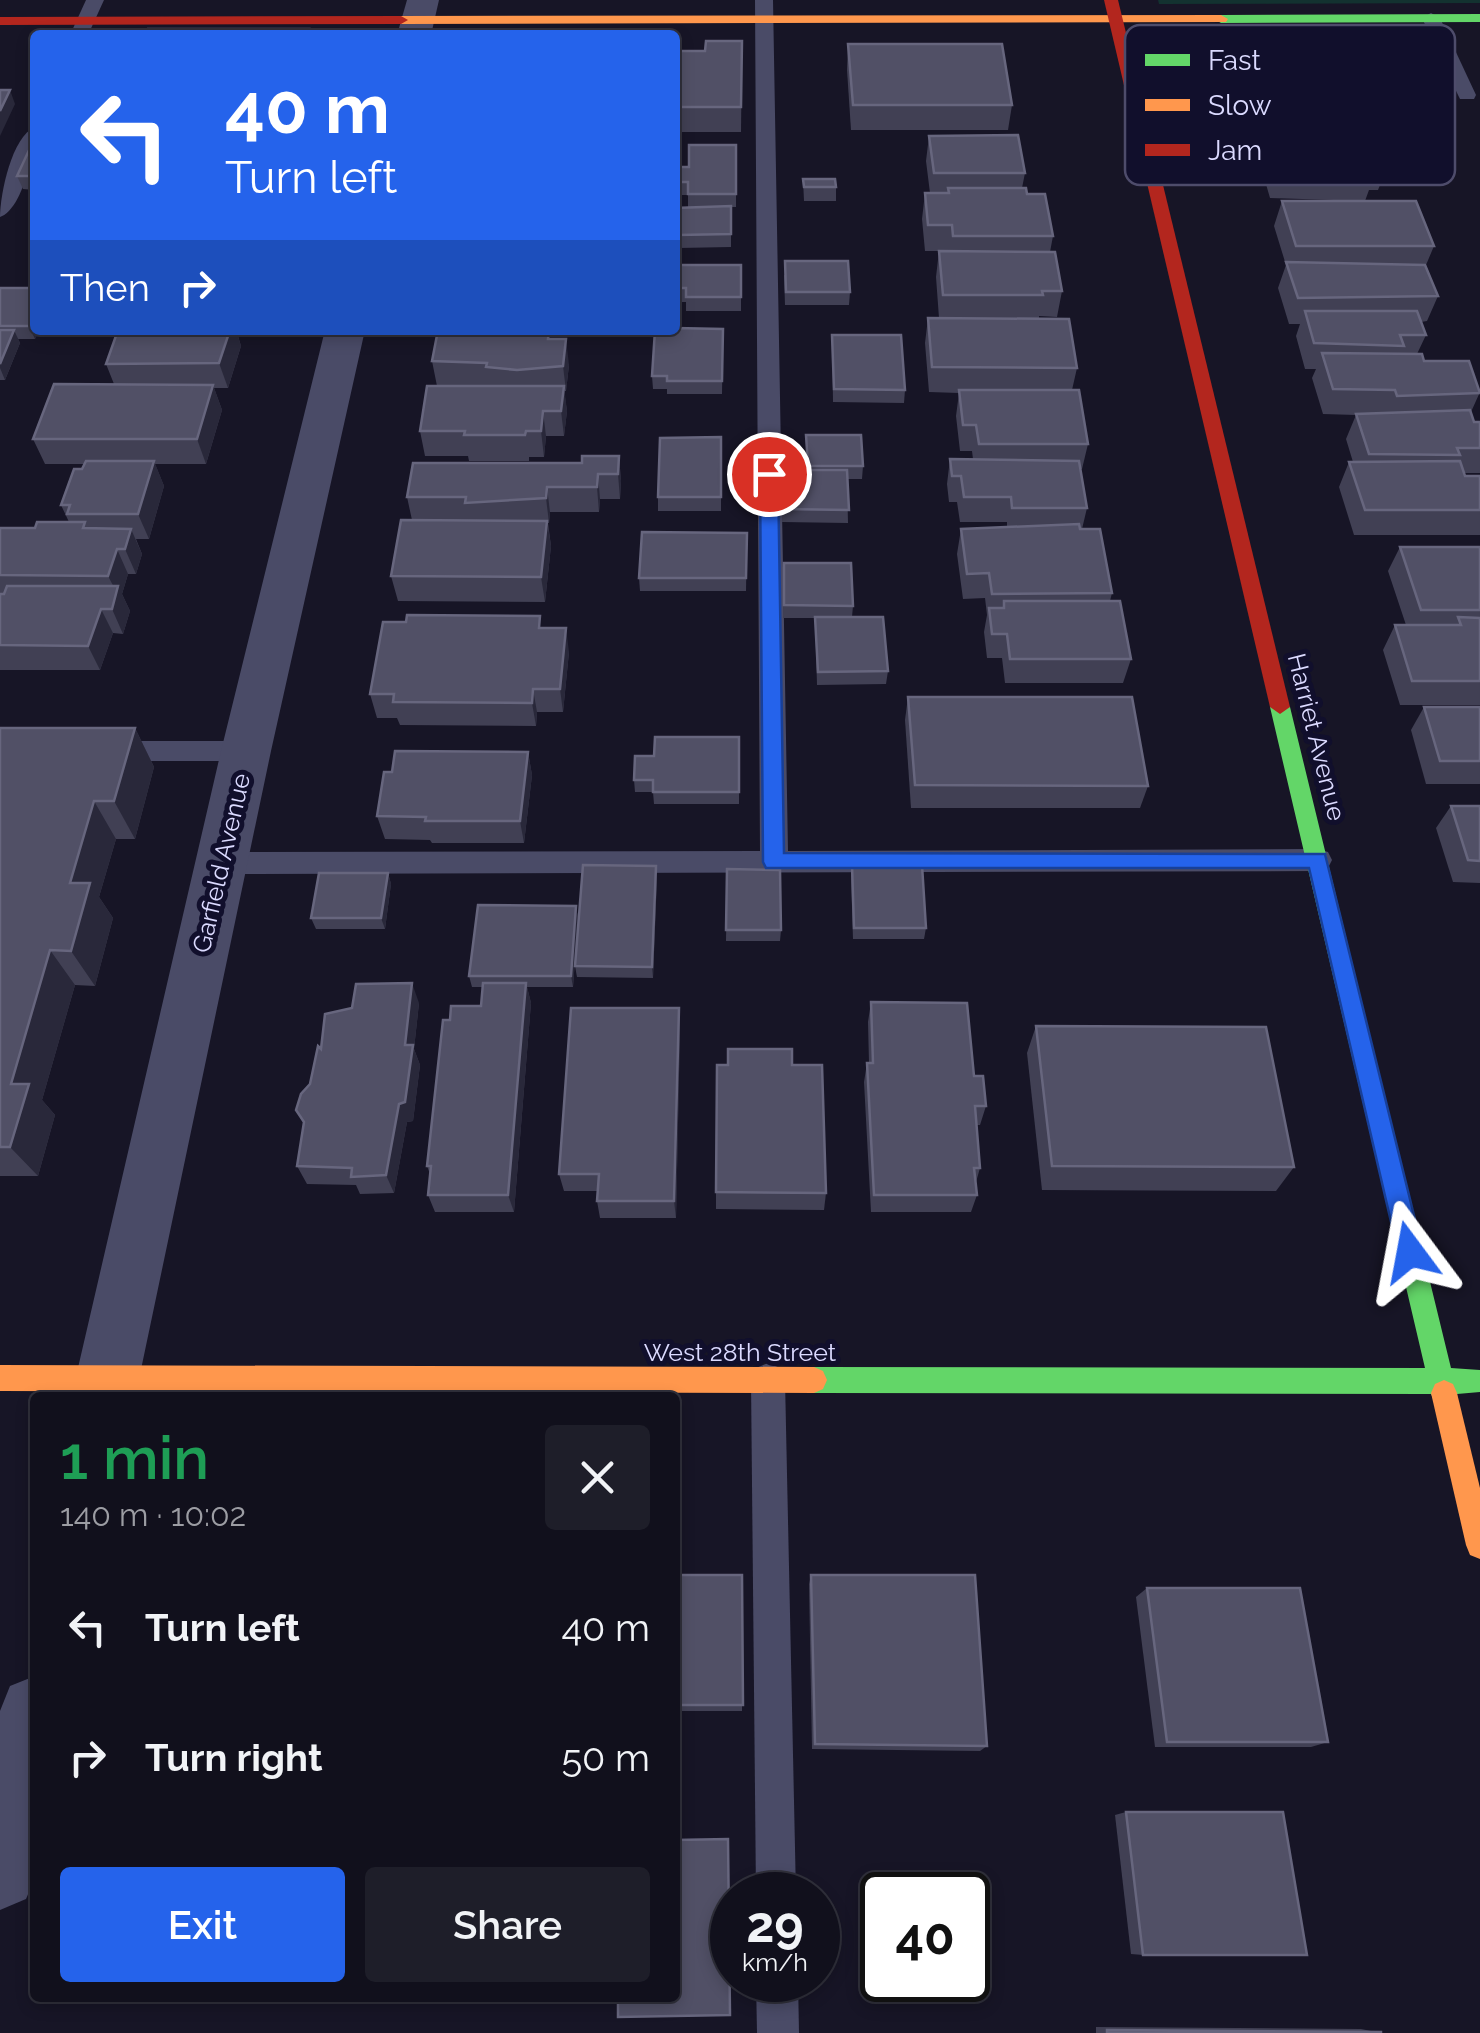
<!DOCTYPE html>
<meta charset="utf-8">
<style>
body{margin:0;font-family:Raleway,sans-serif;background:#1e1e29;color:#f1f3f6;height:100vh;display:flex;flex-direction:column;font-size:38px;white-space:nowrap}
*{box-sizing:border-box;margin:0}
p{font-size:32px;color:#9c9da3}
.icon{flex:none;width:55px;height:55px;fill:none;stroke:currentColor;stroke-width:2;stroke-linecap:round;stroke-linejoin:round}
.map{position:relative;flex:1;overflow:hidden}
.side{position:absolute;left:30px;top:1392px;width:650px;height:610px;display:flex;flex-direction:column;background:#11101c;border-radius:10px;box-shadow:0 5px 15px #0003,0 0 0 2px #30303b}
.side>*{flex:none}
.banner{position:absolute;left:30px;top:30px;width:650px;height:305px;border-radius:10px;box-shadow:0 5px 15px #0003,0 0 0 2px #30303b;background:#2563eb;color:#fff;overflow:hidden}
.speed{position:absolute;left:710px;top:1872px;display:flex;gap:20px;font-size:50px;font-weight:700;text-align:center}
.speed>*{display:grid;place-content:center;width:130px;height:130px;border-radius:50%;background:#11101c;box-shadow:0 5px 15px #0003,0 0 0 2px #30303b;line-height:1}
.speed small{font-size:25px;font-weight:400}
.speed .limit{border:5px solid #111;border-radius:15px;background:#fff;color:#111}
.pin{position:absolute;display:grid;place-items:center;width:85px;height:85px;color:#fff;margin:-42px;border:5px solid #fff;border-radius:50%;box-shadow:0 2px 10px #0007}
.me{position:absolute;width:110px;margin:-55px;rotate:347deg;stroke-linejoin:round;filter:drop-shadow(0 0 8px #0008)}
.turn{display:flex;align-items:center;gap:35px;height:210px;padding:0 30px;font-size:45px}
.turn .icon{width:130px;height:130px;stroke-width:2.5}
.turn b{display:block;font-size:70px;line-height:85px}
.then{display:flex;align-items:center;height:95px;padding:0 30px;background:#0003;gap:20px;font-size:38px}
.round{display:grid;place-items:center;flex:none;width:105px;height:105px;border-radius:10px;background:#1e1e29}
.headline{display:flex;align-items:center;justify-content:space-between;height:170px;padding:0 30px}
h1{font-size:60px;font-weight:600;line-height:75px;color:#1e9e55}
.button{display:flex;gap:20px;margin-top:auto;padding:20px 30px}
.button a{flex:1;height:115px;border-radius:10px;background:#2563eb;color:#fff;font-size:40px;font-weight:600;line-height:115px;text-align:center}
.button a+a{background:#1e1e29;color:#f1f3f6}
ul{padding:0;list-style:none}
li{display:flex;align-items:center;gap:30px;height:130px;padding:0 30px}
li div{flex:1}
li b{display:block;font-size:38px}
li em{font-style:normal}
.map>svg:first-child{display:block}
</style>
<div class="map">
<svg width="1480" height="2033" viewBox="0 0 1480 2033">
<rect width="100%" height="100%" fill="#171526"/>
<!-- green -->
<polygon fill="#133230" points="1158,0 1480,0 1480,3 1159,4"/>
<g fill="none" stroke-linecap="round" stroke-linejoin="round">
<!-- lane -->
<g fill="#4a4b67" fill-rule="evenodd">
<polygon points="86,0 104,0 88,35 70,35"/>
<polygon points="755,0 773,0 788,851 1318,849 1328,852 1332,860 1328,868 1318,871 221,874 211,871 207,863 211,855 221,852 760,851"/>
<polygon points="1431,13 1440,18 1476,95 1474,99 1460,99 1458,95 1422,18"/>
<path d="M 35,127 C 35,149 23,209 0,217 C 0,194 12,136 35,127 Z"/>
<polygon points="108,741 246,741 255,744 259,751 255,758 246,761 108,761 99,758 95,751 99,744"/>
<polygon points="768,1363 780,1368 785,1380 796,1895 756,1895 751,1380 756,1368"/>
<polygon points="756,1980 798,1980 799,2033 757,2033"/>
</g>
<!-- street -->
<g fill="#4a4b67" fill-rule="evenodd">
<polygon points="407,0 439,0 431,35 397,35"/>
<polygon points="325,330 365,330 271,751 135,1398 71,1398 221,751"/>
<polygon points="35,1676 35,1878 26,1899 0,1910 0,1711 10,1686"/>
</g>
<!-- fast -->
<g fill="#63d668" fill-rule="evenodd">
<polygon points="1480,14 1480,22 1221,23 1214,19 1221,15"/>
<polygon points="1280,700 1290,707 1451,1368 1480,1370 1480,1392 1457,1394 1453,1402 1444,1406 1435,1402 1431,1394 814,1393 805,1389 801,1380 805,1371 814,1367 1425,1368 1270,707"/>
</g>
<!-- slow -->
<g fill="#ff974d" fill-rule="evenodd">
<polygon points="1221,15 1228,19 1226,22 401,24 394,20 401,16"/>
<polygon points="0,1365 814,1367 823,1371 827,1380 823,1389 814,1393 0,1391"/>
<polygon points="1444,1380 1453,1384 1457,1393 1480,1488 1480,1559 1470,1555 1466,1545 1431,1393 1435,1384"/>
</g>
<!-- jam -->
<g fill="#b3261e" fill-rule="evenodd">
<polygon points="1104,0 1118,0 1290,707 1280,714 1270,707"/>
<polygon points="0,17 401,16 408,20 401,24 0,25"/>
</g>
</g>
<!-- wall -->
<g fill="#414054">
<polygon points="1211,29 1439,70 1430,96 1401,96 1408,112 1398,138 1339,138 1338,140 1388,165 1378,190 1369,190 1365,201 1270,198 1261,167 1268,141 1281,139 1248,138 1237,107 1240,96 1217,96 1205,54"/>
<polygon points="742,41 741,132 678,132 677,107"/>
<polygon points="848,44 1012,105 1008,130 851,130 847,70"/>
<polygon points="929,136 1025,173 1022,188 1053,236 1050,252 1062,291 1057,317 1039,316 1039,318 1077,368 1072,390 1088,444 1082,469 1080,469 1087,508 1082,529 1112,593 1110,601 1131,659 1123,683 1005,683 1002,658 987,658 984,632 987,615 985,598 963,599 957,554 961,529 1007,527 1007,522 960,522 957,502 949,502 947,484 950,459 973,459 972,451 960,451 956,416 959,393 929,392 925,343 928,318 939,318 936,277 939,251 949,251 925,251 922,219 925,193 930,193 926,161"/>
<polygon points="736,145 736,207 731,207 731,247 679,248 678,241 675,241 675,208 688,207 688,195 675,195 675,167 689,167"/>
<polygon points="35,146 35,190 23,189 17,176"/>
<polygon points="803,179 836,187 836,201 804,201"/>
<polygon points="1282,201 1434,246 1426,265 1438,296 1427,321 1421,322 1426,335 1417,354 1424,361 1480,392 1471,412 1474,422 1480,422 1480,473 1464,473 1465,476 1480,476 1480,535 1354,535 1339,487 1349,462 1353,462 1346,439 1356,415 1323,414 1312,378 1316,369 1305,369 1296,336 1300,324 1289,324 1278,288 1286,265 1274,226"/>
<polygon points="675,265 741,265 741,311 686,311 686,302 675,302"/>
<polygon points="784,275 850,292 849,305 785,305"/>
<polygon points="0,288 35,330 39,330 35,339 18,339 20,343 5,380 0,380"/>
<polygon points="723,329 722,394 667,394 667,389 653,389 652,376"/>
<polygon points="87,330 245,330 244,336 238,336 241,346 228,388 214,388 222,410 206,464 155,464 164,486 149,539 136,539 142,554 136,574 128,574 122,594 130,611 123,634 113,633 100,670 0,670 0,528 35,528 69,522 61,505 85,464 45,464 33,439 114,384 106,364 116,335 89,335"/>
<polygon points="832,335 905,390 904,403 833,402"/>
<polygon points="552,339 569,365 566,391 564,391 567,411 564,436 546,436 544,457 529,457 529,461 469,461 468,456 425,456 420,431 437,386 432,361"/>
<polygon points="806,435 863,466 862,479 847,479 848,523 782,522 782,470 806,470"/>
<polygon points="721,437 721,511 658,511 658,497"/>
<polygon points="619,456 621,481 620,499 600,499 599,512 550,512 549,523 548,523 551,546 545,602 398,601 391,576 412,520 407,497"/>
<polygon points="747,533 746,591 640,591 639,578"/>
<polygon points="1400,547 1480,547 1480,705 1400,705 1383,650 1395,625 1406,625 1388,571"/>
<polygon points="784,563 853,606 852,617 888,671 886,684 817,685 815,618 783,618"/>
<polygon points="542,628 569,652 563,712 537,712 536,726 400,725 397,718 377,718 370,694"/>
<polygon points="908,697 1148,786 1140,808 911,808 905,720"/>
<polygon points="1424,707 1480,707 1480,784 1426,784 1411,730"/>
<polygon points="0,728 135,728 154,767 135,839 116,839 99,897 113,918 95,986 75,985 42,1100 55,1115 38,1176 0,1176"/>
<polygon points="739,737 739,804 654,804 653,792 635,792 634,780 654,756"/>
<polygon points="528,752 532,775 524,843 432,843 430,840 385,839 377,816 392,772"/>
<polygon points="1451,806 1480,806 1480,883 1453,882 1436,828"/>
<polygon points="852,865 926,928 924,939 853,939 851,876"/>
<polygon points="727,869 781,930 780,941 726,941"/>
<polygon points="388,873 391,884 385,929 316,929 311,918"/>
<polygon points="657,877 653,978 577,977 575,966"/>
<polygon points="576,906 578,918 573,987 527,987 531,1003 514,1212 435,1212 428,1195 430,1174 427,1166 450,1020 481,1006 483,987 472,987 469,976"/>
<polygon points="871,1002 974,1076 986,1106 980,1125 977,1125 980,1168 976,1182 977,1195 971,1212 871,1212 864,1082 867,1063 869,1063 868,1022"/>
<polygon points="419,1003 414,1049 420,1065 413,1121 407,1122 394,1193 360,1194 356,1185 307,1184 297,1166 304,1124 296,1110 310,1084 321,1049"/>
<polygon points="679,1008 680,1028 676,1218 600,1218 597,1201 598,1191 564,1191 559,1174"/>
<polygon points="1036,1026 1294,1167 1276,1191 1042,1190 1027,1053"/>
<polygon points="792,1065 826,1193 824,1210 716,1209 716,1192"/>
<rect x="675" y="1575" width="67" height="136"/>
<polygon points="811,1575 987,1746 980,1751 812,1749 809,1584"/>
<polygon points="1147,1588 1328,1742 1311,1747 1155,1747 1136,1597"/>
<polygon points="1126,1812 1143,1955 1131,1954 1115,1815"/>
<polygon points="1096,2027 1361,2029 1381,2033 1096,2033"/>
</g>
<!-- shaded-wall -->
<g fill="#29283a">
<polygon points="10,90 15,104 0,136 0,111"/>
<polygon points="35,313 35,330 39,330 35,339 29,326"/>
<polygon points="14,330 20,343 5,380 0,368 0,364"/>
<polygon points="230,330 236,330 241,346 228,388 219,363"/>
<polygon points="566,339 569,365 566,391 563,366"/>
<polygon points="213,385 222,410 206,464 197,439"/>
<polygon points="564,386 567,411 564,436 561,411"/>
<polygon points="543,411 546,436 544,457 541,431"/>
<polygon points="619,456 621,481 620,499 618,474"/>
<polygon points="154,461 164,486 149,539 138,514"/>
<polygon points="598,474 600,499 599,512 597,487"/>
<polygon points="547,487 550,512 549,523 546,498"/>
<polygon points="547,521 551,546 545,602 541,577"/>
<polygon points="131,529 142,554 136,574 125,549"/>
<polygon points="117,549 128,574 122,594 130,611 123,634 112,609 117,593 108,576"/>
<polygon points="101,609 113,633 100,670 88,646"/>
<polygon points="566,628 569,652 563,712 560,689"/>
<polygon points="533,689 537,712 536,726 532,703"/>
<polygon points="135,728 154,767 135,839 114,801"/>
<polygon points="528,752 532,775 524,843 520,821"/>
<polygon points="94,801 116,839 99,897 113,918 95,986 71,951 70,883"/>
<polygon points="656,866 657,877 653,978 652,967"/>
<polygon points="388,873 391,884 385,929 381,918"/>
<polygon points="576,906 578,918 573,987 571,976"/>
<polygon points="50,950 75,985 42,1100 55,1115 38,1176 10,1147 11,1084"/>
<polygon points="412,983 419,1003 414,1049 420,1065 413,1121 407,1122 394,1193 386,1175 405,1045"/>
<polygon points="526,983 531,1003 514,1212 508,1195"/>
<polygon points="679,1008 680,1028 676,1218 674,1201"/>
</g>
<!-- building -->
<g fill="#515066" stroke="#67667e" stroke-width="2.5">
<polygon points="148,29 309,29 307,35 146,35"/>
<polygon points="706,41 742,41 741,107 677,107 678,51 705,51"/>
<polygon points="848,44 1002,44 1012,105 853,105"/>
<polygon points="0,90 10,90 0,111"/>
<polygon points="1018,135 1025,173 934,173 929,136"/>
<polygon points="689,145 736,145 736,194 688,194 688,182 675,182 675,167 689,167"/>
<polygon points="31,146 35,146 35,176 17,176"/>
<polygon points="803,179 835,179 836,187 804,187"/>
<polygon points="948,188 1026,188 1027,194 1045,194 1053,236 953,236 952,225 928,225 925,193 949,193"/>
<polygon points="1282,201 1416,201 1434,246 1296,246"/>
<polygon points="731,206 731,234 678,235 679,228 675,228 675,208"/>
<polygon points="939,251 1055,252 1062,291 1042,291 1043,295 943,295"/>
<polygon points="785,261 848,261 850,292 786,292"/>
<polygon points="1286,262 1425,265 1438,296 1298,298"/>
<polygon points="675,265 741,265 741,297 686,297 686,288 675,288"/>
<polygon points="0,288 35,288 35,313 29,326 0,326"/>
<polygon points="1305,311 1417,311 1426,335 1400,335 1404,346 1314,343"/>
<polygon points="928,318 1069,319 1077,368 932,367"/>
<polygon points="675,328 723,329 722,381 667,381 667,376 652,376 655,330 675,330"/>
<polygon points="0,330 14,330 0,364"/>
<polygon points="118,330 230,330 219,363 106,364"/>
<polygon points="438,330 549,330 548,339 566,339 563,366 517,370 486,367 487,363 432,361"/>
<polygon points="832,335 901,335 905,390 834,389"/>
<polygon points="1322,353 1422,354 1424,361 1469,361 1480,393 1397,396 1395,390 1333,389"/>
<polygon points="54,384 213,385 197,439 33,439"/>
<polygon points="427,386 564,386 561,411 543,411 541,431 526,431 525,435 464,435 465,431 420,431"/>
<polygon points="959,390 1079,390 1088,444 979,444 976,425 963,425"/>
<polygon points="1470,410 1474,422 1480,422 1480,448 1457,448 1460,455 1369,454 1356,414"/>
<polygon points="806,435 861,435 863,466 808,466"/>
<polygon points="721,437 721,497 658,497 660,438"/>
<polygon points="582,456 619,456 618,474 598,474 597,487 547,487 546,498 465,503 466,497 407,497 413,463 582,463"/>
<polygon points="950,459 1079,461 1087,508 1012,508 1011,497 964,497 961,476 952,476"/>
<polygon points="86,461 154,461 138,514 67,514 70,505 61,505 74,469 82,469"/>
<polygon points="1460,461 1465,476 1480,476 1480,510 1365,510 1349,462"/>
<polygon points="782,470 847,470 849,510 782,509"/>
<polygon points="401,520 547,521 541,577 391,576"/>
<polygon points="37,522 85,522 83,528 131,529 125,549 117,549 108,576 0,575 0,528 35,528"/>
<polygon points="1079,524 1080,529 1100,529 1112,593 992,594 989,573 967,574 961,529"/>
<polygon points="642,532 747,533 746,578 639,578"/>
<polygon points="1400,547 1480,547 1480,610 1421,610"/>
<polygon points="784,563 851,563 853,606 784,605"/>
<polygon points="7,586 118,586 112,609 101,609 88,646 0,645 0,594 4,594"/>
<polygon points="1004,601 1120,601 1131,659 1010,659 1007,634 992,634 989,608 1004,608"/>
<polygon points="407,615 540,616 539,628 566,628 560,689 533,689 532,703 393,702 394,694 370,694 383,622 406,622"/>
<polygon points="815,617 883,617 888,671 818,672"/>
<polygon points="1458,617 1480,618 1480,681 1412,681 1395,625 1461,625"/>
<polygon points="908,697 1132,697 1148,786 915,785"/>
<polygon points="1424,707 1480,707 1480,761 1440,761"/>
<polygon points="0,728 135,728 114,801 94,801 70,883 90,883 71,951 50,950 11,1084 29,1084 10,1147 0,1147"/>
<polygon points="655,737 739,737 739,792 653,792 653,780 634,780 635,756 654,756"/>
<polygon points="395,751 528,752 520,821 425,821 426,817 377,816 384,772 392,772"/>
<polygon points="1451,806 1480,806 1480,861 1468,860"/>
<polygon points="583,865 656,866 652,967 575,966"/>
<polygon points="852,865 922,865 926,928 854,928"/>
<polygon points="727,869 780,870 781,930 726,930"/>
<polygon points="319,873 388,873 381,918 311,918"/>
<polygon points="478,905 576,906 571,976 469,976"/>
<polygon points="412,983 405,1045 413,1045 405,1102 399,1104 386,1175 351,1177 352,1168 297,1166 304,1122 296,1110 301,1094 310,1084 318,1046 321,1049 325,1014 352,1008 356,984"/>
<polygon points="483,983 526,983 508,1195 428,1195 431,1166 427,1166 443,1020 450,1020 451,1006 481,1006"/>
<polygon points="871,1002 967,1003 974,1076 983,1076 986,1106 975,1106 980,1168 974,1168 977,1195 874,1195 867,1063 873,1063"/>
<polygon points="571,1008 679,1008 674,1201 597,1201 599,1174 559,1174"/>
<polygon points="1036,1026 1266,1027 1294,1167 1052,1166"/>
<polygon points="728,1049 792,1049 792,1065 822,1065 826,1193 716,1192 717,1065 728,1065"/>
<polygon points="675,1575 742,1575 743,1705 675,1705"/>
<polygon points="811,1575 975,1575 987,1746 815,1744"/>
<polygon points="1147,1588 1300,1588 1328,1742 1167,1742"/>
<polygon points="1126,1812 1283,1812 1307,1955 1143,1955"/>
<polygon points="728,1839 730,2015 618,2017 618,1998 675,1998 675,1840"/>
<polygon points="203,1998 427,1998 427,2001 203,1999"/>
<polygon points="1107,2030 1381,2032 1381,2033 1107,2033"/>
</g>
<!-- route -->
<polygon fill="#2563eb" stroke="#184099" stroke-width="2.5" points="769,468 778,474 784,853 1325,854 1423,1252 1419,1260 1410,1263 1401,1260 1398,1252 1309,868 766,868 763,862 760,474"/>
<g text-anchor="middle" stroke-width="10" stroke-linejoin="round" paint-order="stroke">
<!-- street labels -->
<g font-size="25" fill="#dbdaff" stroke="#110f2c">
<text transform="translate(1317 737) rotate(76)" y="9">Harriet Avenue</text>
<text transform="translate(221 863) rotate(-77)" y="9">Garfield Avenue</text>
<text x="740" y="1361">West 28th Street</text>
</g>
</g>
<!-- legend -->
<rect x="1125" y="25" width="330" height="160" rx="15" fill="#110f2c" stroke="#4e4c6b" stroke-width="2.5"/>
<rect x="1145" y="54" width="45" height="12" fill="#63d668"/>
<rect x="1145" y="99" width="45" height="12" fill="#ff974d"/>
<rect x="1145" y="144" width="45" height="12" fill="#b3261e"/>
<g font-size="28" fill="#dbdaff">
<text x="1208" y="70">Fast</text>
<text x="1208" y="115">Slow</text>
<text x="1208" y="160">Jam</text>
</g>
</svg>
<div class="speed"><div>29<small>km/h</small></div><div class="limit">40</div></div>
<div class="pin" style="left:769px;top:474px;background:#d93025"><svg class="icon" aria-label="arrive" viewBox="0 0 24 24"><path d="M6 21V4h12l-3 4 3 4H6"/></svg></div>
<svg class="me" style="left:1410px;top:1252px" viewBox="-20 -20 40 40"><path d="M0-17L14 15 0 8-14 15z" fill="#2563eb" stroke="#fff" stroke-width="4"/></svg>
<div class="banner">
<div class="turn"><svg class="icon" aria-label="left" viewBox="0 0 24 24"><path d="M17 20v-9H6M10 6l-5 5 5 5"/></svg><div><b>40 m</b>Turn left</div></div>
<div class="then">Then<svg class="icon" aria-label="right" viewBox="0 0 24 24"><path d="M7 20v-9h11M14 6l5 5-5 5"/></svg></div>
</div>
<section class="side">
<div class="headline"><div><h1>1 min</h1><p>140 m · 10:02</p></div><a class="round"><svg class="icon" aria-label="close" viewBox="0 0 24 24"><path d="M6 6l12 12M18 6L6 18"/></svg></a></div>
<ul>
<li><svg class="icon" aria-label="left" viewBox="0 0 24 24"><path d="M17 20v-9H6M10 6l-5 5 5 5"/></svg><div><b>Turn left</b></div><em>40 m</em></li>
<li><svg class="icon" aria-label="right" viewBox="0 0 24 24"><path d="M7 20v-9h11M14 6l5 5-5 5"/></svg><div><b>Turn right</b></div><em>50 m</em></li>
</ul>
<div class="button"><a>Exit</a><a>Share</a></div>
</section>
</div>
